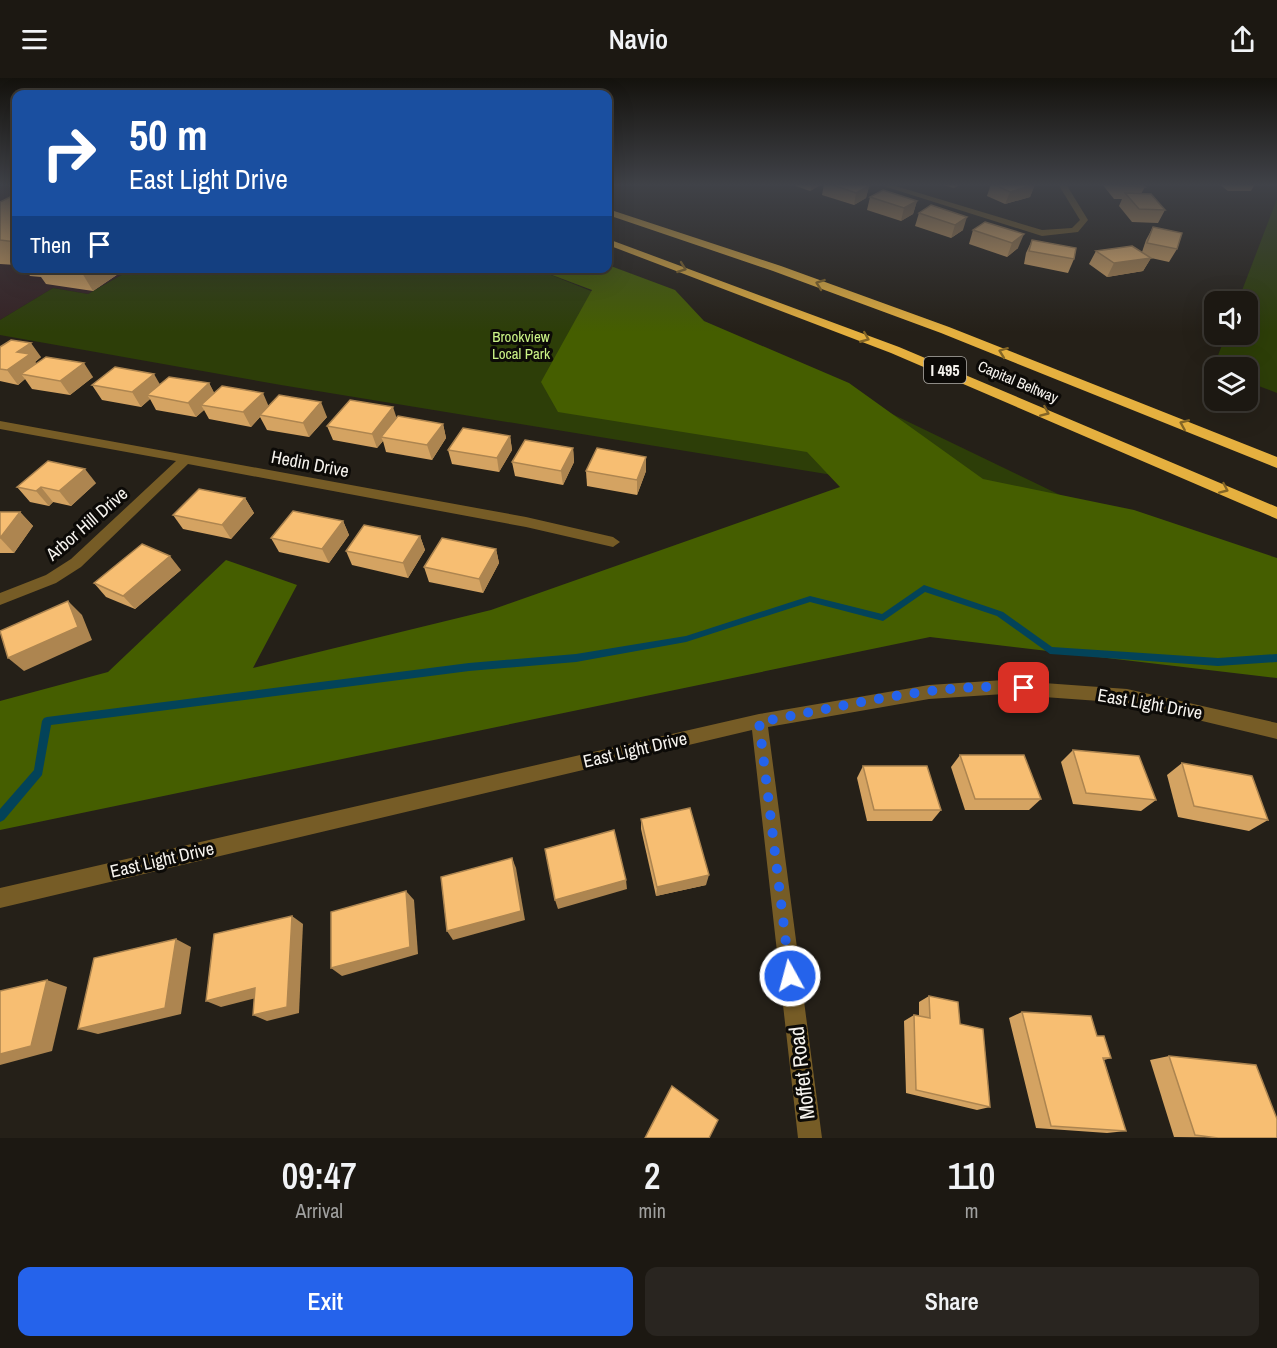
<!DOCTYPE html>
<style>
body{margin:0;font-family:"Archivo Narrow",sans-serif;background:#292520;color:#f1f3f6;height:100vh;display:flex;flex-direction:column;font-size:22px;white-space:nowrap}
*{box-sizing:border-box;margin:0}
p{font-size:20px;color:#a0a09f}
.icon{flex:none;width:33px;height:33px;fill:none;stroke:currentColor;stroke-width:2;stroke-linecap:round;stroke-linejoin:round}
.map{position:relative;height:1060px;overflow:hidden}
.side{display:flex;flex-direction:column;background:#1c1812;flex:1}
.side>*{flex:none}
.guide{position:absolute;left:12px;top:12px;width:600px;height:183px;border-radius:12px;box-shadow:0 6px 24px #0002,0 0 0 2px #3a3732;background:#1a4fa0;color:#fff;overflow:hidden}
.fabs{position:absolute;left:1204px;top:213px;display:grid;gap:12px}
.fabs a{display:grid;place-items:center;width:54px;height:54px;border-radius:12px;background:#1c1812;box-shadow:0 6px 24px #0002,0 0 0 2px #3a3732;font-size:30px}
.pin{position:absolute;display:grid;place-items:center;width:51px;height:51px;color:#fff;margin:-26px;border-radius:12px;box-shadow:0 3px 9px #0006}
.me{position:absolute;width:66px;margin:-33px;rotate:353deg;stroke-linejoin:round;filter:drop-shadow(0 0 4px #0008)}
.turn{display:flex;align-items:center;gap:21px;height:126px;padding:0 18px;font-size:27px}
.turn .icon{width:78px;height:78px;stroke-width:2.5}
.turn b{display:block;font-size:42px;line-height:51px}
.then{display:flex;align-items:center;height:57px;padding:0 18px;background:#0003;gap:12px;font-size:22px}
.eta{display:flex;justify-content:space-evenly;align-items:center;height:102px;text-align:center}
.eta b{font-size:36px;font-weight:600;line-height:42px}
.action{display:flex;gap:12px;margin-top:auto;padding:12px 18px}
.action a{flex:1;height:69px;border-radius:12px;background:#2563eb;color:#fff;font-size:24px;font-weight:600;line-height:69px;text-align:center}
.action a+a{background:#292520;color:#f1f3f6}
header{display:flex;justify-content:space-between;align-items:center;height:78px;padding:0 18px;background:#1c1812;font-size:27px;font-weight:600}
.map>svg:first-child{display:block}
</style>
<header><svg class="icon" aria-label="menu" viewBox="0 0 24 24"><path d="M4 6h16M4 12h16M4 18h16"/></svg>Navio<svg class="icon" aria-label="share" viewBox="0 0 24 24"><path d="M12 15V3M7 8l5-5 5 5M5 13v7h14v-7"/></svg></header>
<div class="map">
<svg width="1277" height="1060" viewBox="0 0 1277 1060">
<rect width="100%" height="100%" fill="#252018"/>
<!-- education -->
<polygon fill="#352224" points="0,106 16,106 16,190 132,191 88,216 53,210 0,242"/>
<!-- green -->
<g fill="#2d3e08">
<polygon points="1277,121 1277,315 1248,304 1248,290 1213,290 1226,257 1248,256 1248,224 1238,223"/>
<polygon points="132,191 536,191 863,322 1114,443 281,307 0,257 0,242 53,210 88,216"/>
</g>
<!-- forest -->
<polygon fill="#455e00" points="608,187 675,212 704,243 849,305 983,401 1134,432 1277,480 1277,600 930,559 0,752 0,623 108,594 226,482 297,507 253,590 491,532 840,409 807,374 558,334 541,304 592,212 536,191 608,190"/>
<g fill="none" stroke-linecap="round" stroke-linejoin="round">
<!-- stream -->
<polygon fill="#034359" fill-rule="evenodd" points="924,507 1003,534 1052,569 1218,580 1277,576 1277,584 1218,588 1050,576 997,538 925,514 883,543 810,524 686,564 576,584 469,593 51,647 42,697 4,742 0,744 0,731 34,692 42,643 44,640 47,639 469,585 576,576 686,558 810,518 882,536"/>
<!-- minor -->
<g fill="#765c26" fill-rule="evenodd">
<polygon points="877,106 889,106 1042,152 1072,150 1080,142 1058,106 1066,106 1088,142 1078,154 1042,158"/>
<polygon points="0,343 526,439 613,459 620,464 613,469 526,449 188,386 81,489 56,505 0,527 0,515 46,497 71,481 176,383 0,351"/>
<polygon points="1004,602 1127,611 1277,645 1277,661 1127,625 1004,616 929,621 768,649 822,1060 798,1060 752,652 0,830 0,810 759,636 929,607"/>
</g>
<!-- highway -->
<g fill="#e5b03f" fill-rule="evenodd">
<polygon points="608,131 781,188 949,249 1277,379 1277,390 941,255 773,193 608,137"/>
<polygon points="608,161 899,269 1277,429 1277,441 891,275 608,167"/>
</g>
</g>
<!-- wall -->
<g fill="#d4a362">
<polygon points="8,106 16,106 16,113 12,113"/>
<polygon points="790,106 822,106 810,113"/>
<polygon points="824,106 864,106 869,108 866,120 854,127 822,117"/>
<polygon points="939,106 961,106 954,110"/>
<polygon points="991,106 1035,106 1030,119 1005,126 987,118"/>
<polygon points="1102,106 1142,106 1145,109 1141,116 1165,132 1158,145 1132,144 1119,128 1122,121 1114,121"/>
<polygon points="1219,106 1255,106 1251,113 1228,113"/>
<polygon points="16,116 16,187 0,186 0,124"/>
<polygon points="870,119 917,123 913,136 901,143 867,132"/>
<polygon points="931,127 963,152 951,160 915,148 919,135"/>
<polygon points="985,144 1018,170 1007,179 969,166 973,152"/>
<polygon points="1153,149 1177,171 1169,184 1151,180 1143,193 1107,199 1089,186 1096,173 1142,174 1146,162"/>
<polygon points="1032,162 1074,181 1068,195 1024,186 1026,175"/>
<polygon points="25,190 127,190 93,213 46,206 41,199 30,198"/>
<polygon points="0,269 41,279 35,284 36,285 93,299 70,317 32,311 25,301 18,307 0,303"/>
<polygon points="209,305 214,315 269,328 327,339 309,359 267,352 260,339 251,349 209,341 204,332 196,339 156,332 150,321 141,329 102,322 92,307"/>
<polygon points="397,339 443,346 446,360 432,382 386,374 383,363 377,370 333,362 327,348"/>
<polygon points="510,358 512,372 499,394 452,386 448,372"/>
<polygon points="573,370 574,384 563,407 515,398 512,384"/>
<polygon points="586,393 646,393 637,417 587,408"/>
<polygon points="96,405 71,428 53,424 49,428 30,424 17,409"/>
<polygon points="245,420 254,435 231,461 183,451 173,437"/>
<polygon points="0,434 20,434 33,448 14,475 0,475"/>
<polygon points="343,443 349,457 329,485 279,474 271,460"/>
<polygon points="420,458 425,472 408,500 352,487 346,473"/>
<polygon points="496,471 499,485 483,515 429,504 424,489"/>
<polygon points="181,492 135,531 106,519 94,505"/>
<polygon points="1073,672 1156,722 1141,733 1073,726 1061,684"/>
<polygon points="960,677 1041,721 1029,732 965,732 951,689"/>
<polygon points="1182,685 1268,742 1249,753 1178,739 1167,697"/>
<polygon points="863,688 941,732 932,743 867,743 857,700"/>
<polygon points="641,741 706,807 656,818 641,751"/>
<polygon points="929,918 960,946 990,1029 977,1032 906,1015 904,943 914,937 919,938 919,924"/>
<polygon points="1022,934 1097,958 1111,980 1104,982 1126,1053 1107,1055 1036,1050 1009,940"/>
<polygon points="1169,978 1277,1060 1174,1059 1150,982"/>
</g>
<!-- shaded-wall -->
<g fill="#ad8550">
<polygon points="812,106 822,106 810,113"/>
<polygon points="955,106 961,106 954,110"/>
<polygon points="1035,106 1030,119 1005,126 1010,114"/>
<polygon points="869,108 866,120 854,127 856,115"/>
<polygon points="917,123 913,136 901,143 904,130"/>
<polygon points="967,139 963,152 951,160 955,147"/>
<polygon points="1024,156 1018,170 1007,179 1012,165"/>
<polygon points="1151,180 1143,193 1107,199 1114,185"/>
<polygon points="79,190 127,190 93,213"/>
<polygon points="31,265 41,279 35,284 40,290 21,296 25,301 18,307 7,292 17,274"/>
<polygon points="84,285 93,299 70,317 60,303"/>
<polygon points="154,296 162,310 147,317 150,321 141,329 132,314"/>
<polygon points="209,305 217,320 201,327 204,332 196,339 188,325"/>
<polygon points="263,315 269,329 260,337 260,339 251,349 243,334"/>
<polygon points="321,324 327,339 309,359 303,345"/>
<polygon points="393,329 398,344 381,359 383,363 377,370 372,356"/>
<polygon points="443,346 446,360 432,382 427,367"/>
<polygon points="510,358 512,372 499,394 497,380"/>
<polygon points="573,370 574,384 563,407 561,393"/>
<polygon points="646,379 646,393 637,417 637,402"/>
<polygon points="85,391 96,405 71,428 59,413"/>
<polygon points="41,409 53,424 49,428 36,413"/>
<polygon points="245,420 254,435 231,461 222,447"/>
<polygon points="20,434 33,448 14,475 0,460"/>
<polygon points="343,443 349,457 329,485 322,471"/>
<polygon points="420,458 425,472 408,500 403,485"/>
<polygon points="496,471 499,485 483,515 479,501"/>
<polygon points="170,478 181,492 135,531 123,518"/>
<polygon points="68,523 82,537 92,562 24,593 8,580"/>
<polygon points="512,780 516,790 525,842 453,862 447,853"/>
<polygon points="709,797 706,807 656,818 657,809"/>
<polygon points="626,802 627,811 558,831 555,822"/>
<polygon points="406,813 414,822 418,876 342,898 331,890"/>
<polygon points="292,838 303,846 299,935 267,943 253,937"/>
<polygon points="176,861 191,869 181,936 98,956 78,951"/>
<polygon points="47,902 67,909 52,973 0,987 0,976"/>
<polygon points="255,910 268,917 221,929 206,923"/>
</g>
<!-- building -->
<g fill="#f7be72" stroke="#ad8550" stroke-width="1.5">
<polygon points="830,106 864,106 869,108 856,115"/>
<polygon points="993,106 1035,106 1010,114"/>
<polygon points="1118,106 1142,106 1145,109 1120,108"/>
<polygon points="883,112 917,123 904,130 870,119"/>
<polygon points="1125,115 1151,116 1165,132 1139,131"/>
<polygon points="16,116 16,164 0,162 0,124"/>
<polygon points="931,127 967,139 955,147 919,135"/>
<polygon points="985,144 1024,156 1012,165 973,152"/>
<polygon points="1153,149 1182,155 1177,171 1147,165"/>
<polygon points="1032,162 1076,170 1074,181 1029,173"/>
<polygon points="1132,168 1151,180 1114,185 1096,173"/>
<polygon points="11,262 31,265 17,274 30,276 7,292 0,291 0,269"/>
<polygon points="46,279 84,285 60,303 21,296"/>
<polygon points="115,289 154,296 132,314 92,307"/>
<polygon points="169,299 209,305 188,325 147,317"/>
<polygon points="222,308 263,315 243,334 201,327"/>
<polygon points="279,317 321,324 303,345 260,337"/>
<polygon points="350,322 393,329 372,356 327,348"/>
<polygon points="398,338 443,346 427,367 381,359"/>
<polygon points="463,350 510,358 497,380 448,372"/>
<polygon points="525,362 573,370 561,393 512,384"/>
<polygon points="597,370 646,379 637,402 586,393"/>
<polygon points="48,383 85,391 59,413 41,409 36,413 17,409"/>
<polygon points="199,411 245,420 222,447 173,437"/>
<polygon points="293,433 343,443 322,471 271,460"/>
<polygon points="0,434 20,434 0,460"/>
<polygon points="364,447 420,458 403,485 346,473"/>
<polygon points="442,460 496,471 479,501 424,489"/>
<polygon points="142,466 170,478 123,518 94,505"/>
<polygon points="68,523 78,549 8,580 0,553"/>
<polygon points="1073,672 1139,678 1156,722 1086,715"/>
<polygon points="960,677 1024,677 1041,721 975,721"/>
<polygon points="1182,685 1252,698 1268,742 1194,728"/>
<polygon points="863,688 927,688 941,732 874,732"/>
<polygon points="690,730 709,797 657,809 641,741"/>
<polygon points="614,752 626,802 555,822 545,771"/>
<polygon points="512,780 521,833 447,853 441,799"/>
<polygon points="406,813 410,869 331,890 331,834"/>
<polygon points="292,838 287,929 253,937 255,910 206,923 214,856"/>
<polygon points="176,861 165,930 78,951 94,880"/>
<polygon points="47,902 31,968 0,976 0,913"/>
<polygon points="929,918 958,924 960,946 983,951 990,1029 916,1012 914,937 930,940"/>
<polygon points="1022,934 1091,938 1097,958 1104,958 1111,980 1103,980 1126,1053 1051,1048"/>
<polygon points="1169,978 1256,987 1277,1041 1277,1060 1218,1060 1195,1057"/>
<polygon points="672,1008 718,1042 709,1060 645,1060"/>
</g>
<!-- one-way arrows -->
<defs><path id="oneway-chevron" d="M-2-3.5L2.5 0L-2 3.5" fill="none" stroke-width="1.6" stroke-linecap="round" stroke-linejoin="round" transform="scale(1.5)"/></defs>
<g stroke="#836526">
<use href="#oneway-chevron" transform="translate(682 190) rotate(20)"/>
<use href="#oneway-chevron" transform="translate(820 206) rotate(-160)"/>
<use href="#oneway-chevron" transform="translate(865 260) rotate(22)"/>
<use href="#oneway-chevron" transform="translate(1003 274) rotate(-159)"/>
<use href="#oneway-chevron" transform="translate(1045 334) rotate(23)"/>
<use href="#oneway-chevron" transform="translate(1184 346) rotate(-157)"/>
<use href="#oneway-chevron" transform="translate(1224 411) rotate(24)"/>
</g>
<!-- sky -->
<linearGradient id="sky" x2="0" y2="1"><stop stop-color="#14120d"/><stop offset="0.42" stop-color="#404248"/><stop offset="1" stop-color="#404248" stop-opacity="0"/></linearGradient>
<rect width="1277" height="254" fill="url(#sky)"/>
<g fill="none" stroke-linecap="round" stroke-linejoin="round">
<!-- route -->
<path stroke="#2563eb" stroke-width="10" stroke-dasharray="0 18" d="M 790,898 L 759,644 C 843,629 939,603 1024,610"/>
</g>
<g text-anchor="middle" stroke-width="6" stroke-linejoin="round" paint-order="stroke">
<!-- far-park labels -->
<g font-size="15" fill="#cbf386" stroke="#0c0a07">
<text x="521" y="264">Brookview<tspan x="521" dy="17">Local Park</tspan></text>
</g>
<!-- far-street labels -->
<g font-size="15" fill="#f6f3ee" stroke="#0c0a07">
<text transform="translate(1018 304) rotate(23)" y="5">Capital Beltway</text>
</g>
<!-- shield labels -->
<rect fill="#0c0a07" stroke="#b0ada9" stroke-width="1.5" x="924" y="279" width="42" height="26" rx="4.5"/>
<g font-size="16" font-weight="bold" fill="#f6f3ee">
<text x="945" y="298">I 495</text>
</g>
<!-- street labels -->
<g font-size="18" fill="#f6f3ee" stroke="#0c0a07">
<text transform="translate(310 386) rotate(11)" y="6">Hedin Drive</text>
<text transform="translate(87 446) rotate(-41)" y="6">Arbor Hill Drive</text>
<text transform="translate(1150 626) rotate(10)" y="6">East Light Drive</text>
<text transform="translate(635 672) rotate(-13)" y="6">East Light Drive</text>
<text transform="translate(162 782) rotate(-13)" y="6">East Light Drive</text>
</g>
<!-- near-street labels -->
<g font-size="21" fill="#f6f3ee" stroke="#0c0a07">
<text transform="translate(802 995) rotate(-97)" y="7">Moffet Road</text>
</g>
</g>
</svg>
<div class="fabs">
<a><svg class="icon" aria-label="sound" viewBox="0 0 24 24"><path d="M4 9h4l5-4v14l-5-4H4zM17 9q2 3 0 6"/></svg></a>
<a><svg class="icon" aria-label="layers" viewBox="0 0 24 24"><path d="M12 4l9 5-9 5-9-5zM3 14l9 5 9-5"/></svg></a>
</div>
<div class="pin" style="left:1024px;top:610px;background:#d93025"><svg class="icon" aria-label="arrive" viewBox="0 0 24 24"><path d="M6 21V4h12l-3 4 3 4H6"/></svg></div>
<svg class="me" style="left:790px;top:898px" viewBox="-20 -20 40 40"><circle r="17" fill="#2563eb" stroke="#fff" stroke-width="3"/><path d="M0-11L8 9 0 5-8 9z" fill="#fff"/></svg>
<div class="guide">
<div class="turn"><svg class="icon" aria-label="right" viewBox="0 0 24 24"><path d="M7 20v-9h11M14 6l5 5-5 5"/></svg><div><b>50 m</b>East Light Drive</div></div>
<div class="then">Then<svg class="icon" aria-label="arrive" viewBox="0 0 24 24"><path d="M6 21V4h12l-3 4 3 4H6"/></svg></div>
</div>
</div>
<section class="side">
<div class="eta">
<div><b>09:47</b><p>Arrival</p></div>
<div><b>2</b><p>min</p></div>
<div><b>110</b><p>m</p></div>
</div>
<div class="action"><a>Exit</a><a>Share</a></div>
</section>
